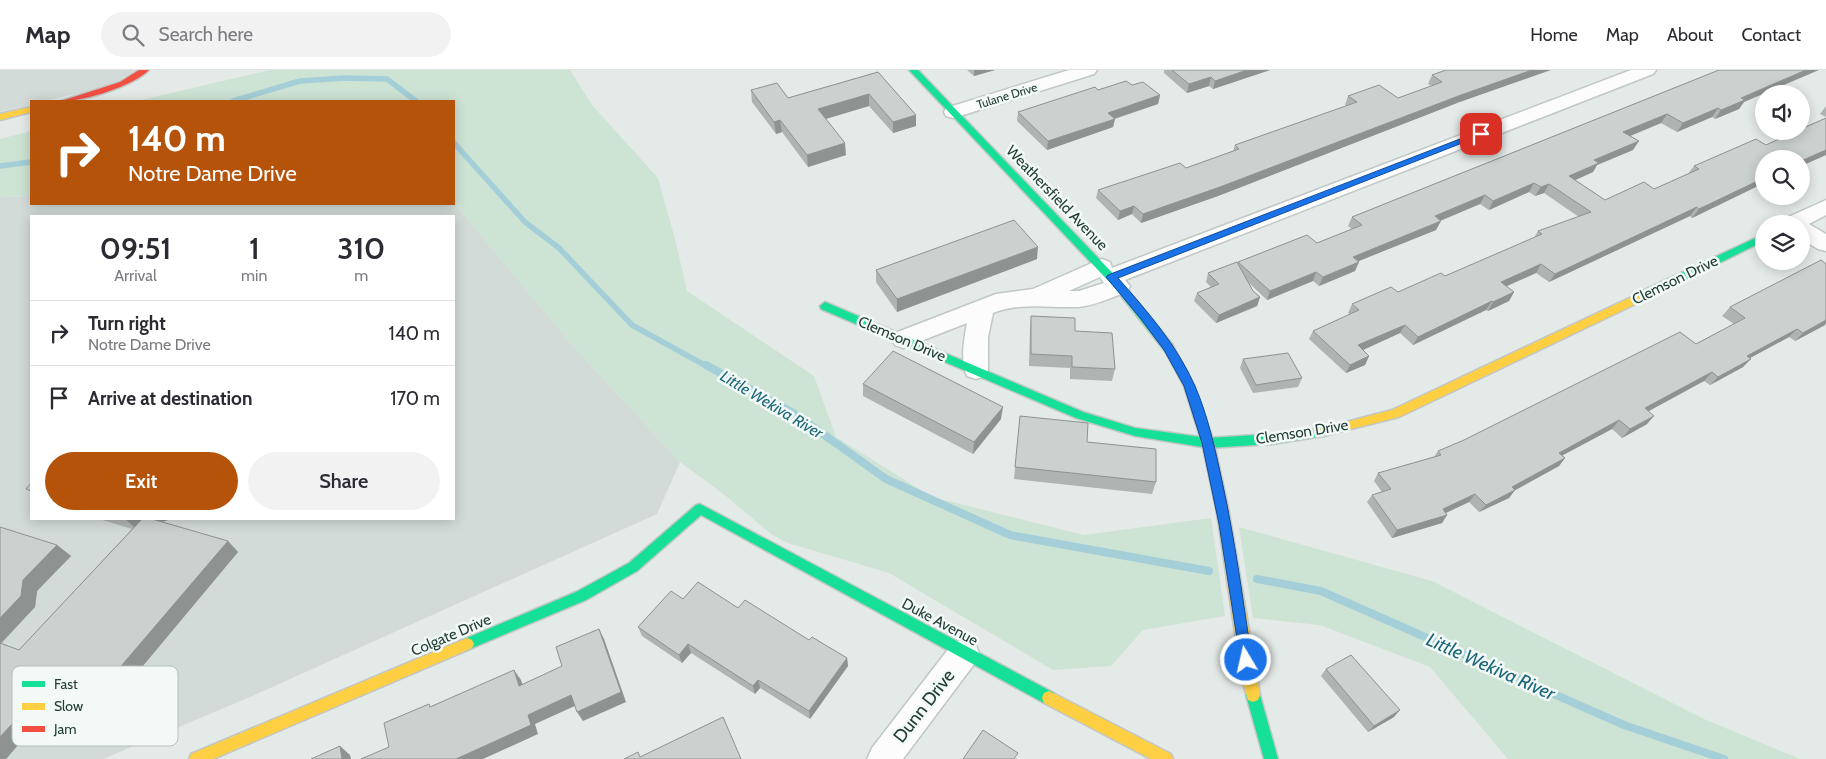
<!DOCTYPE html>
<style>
body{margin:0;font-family:Cabin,sans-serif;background:#f2f2f3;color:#2b2b33;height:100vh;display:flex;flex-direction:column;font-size:19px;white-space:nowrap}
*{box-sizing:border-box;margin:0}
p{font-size:16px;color:#7c7c81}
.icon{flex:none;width:28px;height:28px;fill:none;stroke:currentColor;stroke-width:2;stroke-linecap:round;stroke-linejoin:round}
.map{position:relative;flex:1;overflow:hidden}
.details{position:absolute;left:30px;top:145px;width:425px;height:305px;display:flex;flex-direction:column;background:#fff;border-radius:0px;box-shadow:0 2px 12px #0003}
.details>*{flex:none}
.hud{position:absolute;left:30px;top:30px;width:425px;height:105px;border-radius:0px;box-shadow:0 2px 12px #0003;background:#b45309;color:#fff;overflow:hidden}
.controls{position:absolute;left:1755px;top:15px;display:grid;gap:10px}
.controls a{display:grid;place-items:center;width:55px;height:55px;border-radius:50%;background:#fff;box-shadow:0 2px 12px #0003;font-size:25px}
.pin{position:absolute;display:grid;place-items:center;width:42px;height:42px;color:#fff;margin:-21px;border-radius:10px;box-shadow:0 2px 8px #0006}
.me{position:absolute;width:55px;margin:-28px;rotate:351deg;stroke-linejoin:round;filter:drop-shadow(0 0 4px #0008)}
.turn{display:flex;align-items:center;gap:18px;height:105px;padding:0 15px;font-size:22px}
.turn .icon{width:65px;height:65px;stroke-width:2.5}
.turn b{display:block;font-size:35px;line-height:42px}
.eta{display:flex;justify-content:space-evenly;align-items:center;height:85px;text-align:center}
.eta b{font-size:30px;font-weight:600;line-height:35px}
.button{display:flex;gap:10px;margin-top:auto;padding:10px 15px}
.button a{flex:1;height:58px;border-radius:30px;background:#b45309;color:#fff;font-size:20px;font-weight:600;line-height:58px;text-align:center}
.button a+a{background:#f2f2f3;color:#2b2b33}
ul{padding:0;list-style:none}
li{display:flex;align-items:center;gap:15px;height:65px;padding:0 15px;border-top:1px solid #e1e1e2}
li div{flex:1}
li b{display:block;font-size:19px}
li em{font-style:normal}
header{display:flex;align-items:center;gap:30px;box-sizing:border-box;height:70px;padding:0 25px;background:#fff;border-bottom:1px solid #e1e1e2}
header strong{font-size:24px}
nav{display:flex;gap:28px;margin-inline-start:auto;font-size:18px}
.search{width:350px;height:45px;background:#f2f2f3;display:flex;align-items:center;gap:12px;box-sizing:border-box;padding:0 18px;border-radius:28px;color:#7c7c81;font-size:19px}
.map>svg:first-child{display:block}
</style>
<header>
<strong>Map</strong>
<div class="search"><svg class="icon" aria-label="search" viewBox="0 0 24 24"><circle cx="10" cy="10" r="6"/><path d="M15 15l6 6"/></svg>Search here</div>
<nav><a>Home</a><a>Map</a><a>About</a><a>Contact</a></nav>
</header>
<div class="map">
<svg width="1826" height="689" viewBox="0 0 1826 689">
<rect width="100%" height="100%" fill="#e4eae7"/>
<!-- built -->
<g fill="#d2dbd7" fill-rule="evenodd">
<polygon points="0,0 135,0 118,11 84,22 45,31 31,31 31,35 0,42"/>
<path d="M 31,126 L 31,134 L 454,133 L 572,275 L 680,392 L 657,444 L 250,627 L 103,689 L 0,689 L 0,127 ZM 31,146 L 454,146 L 454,449 L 31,449 Z"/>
</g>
<!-- green -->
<g fill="#cde3d4">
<polygon points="270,0 570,0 592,35 658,108 675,169 687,221 814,306 836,367 932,427 1084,465 1211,448 1225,546 1143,560 1111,596 1053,600 889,503 788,473 771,464 726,426 680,392 572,275 454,133 454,31 137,31"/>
<polygon points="31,61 31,126 0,127 0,69"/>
<polygon points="1239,457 1432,511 1704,649 1800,689 1508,689 1430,597 1320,555 1253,548"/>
</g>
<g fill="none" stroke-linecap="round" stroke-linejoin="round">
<!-- stream-far1 -->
<g stroke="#a4cfd8" stroke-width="5.5">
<polyline points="233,31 300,11 345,8 387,9 416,31"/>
<polyline points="454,73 525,152 559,178 632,255 708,297"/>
<polyline points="0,96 31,92"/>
</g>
<!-- stream -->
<g stroke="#a4cfd8" stroke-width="8">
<polyline points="706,295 795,344 886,409 1010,465 1209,501"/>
<polyline points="1257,509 1321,521 1624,655 1724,689"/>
</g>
<!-- street casing -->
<g stroke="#c1c7c4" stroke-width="3">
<g id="street">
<polygon points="1069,0 1097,0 1094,4 960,46 953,48 946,46 944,42 946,38"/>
<path d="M 1631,0 L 1656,0 L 1653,4 L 1125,210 L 1130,216 L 1127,222 C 1112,227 1094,236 1078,237 C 1048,238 1021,232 993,243 L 988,267 L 988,300 L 985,306 L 976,309 L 967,306 C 960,292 964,269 967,253 L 903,278 L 895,275 L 891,269 L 895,263 L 996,224 L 1033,219 L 1094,192 L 1102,189 L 1110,192 L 1112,198 ZM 1100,207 L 1104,213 L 1079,221 L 1069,221 Z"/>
<polygon points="1826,130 1826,145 1809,154 1826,164 1826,181 1818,179 1801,169 1801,154 1781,154 1784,149"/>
<polygon points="964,569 975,573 979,583 975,593 903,689 867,689 872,678 953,573"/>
</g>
</g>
<!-- fast casing -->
<g stroke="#c0c7c5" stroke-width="3">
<g id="fast">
<polygon points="909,0 918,0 1123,214 1172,274 1173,277 1172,280 1164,280 1115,218"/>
<polygon points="1764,164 1764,171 1646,229 1642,230 1637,226 1638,223"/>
<polygon points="825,232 1083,342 1135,358 1208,368 1272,364 1323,358 1327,359 1329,362 1327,365 1323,366 1272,374 1208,378 1135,366 1076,348 821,239 820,236"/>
<polygon points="700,434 1054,623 1056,628 1054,633 1049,635 1044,633 701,445 637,501 586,530 472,578 467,580 462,578 460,574 462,570 576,522 629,493 696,435"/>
<polygon points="1253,618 1258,620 1260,625 1278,689 1264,689 1246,625 1248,620"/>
</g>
</g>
<!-- slow casing -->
<g stroke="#c0c7c5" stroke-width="3">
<g id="slow">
<polygon points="31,37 31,42 0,50 0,44"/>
<polygon points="1642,222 1647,226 1646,229 1399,347 1323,366 1319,365 1317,362 1319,359 1323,358 1392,340"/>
<polygon points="1223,438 1227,439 1229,443 1260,625 1258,630 1253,632 1248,630 1242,609 1217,443 1219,439"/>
<polygon points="467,568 472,570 474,574 472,578 213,689 189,689 191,684"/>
<polygon points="1049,621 1171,684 1173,689 1151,689 1044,633 1042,628 1044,623"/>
</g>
</g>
<!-- jam casing -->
<g stroke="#c0c7c5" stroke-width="3">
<g id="jam">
<path d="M 139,0 L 149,0 C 133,16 83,32 61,31 L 120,12 Z"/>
<polygon points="1168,273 1172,274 1194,316 1214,373 1229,443 1227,447 1223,448 1219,447 1217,443 1202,373 1184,316 1163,277"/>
</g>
</g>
<!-- street -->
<use href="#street" fill="#fbfcfb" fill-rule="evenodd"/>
<!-- fast -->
<use href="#fast" fill="#16e098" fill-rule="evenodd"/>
<!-- slow -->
<use href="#slow" fill="#ffcf43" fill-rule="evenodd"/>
<!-- jam -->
<use href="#jam" fill="#f24e42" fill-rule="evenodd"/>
</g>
<!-- wall -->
<g fill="#afb4b2">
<polygon points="967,0 995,0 974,6"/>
<polygon points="1164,0 1270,0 1213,19 1209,16 1187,23 1164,3"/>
<polygon points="1446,0 1457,33 1218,126 1141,153 1132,144 1118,150 1096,128 1098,120 1186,98 1233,81 1235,75 1347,36 1345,35 1348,26 1398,28 1432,16 1428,14 1432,5"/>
<polygon points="1719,0 1744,32 1739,39 1715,49 1712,47 1677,62 1661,53 1630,66 1633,80 1597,95 1593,102 1575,110 1605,130 1654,119 1688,104 1694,96 1766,75 1826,48 1826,85 1801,96 1801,89 1764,113 1692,148 1690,146 1549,212 1536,203 1506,216 1514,222 1509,231 1488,241 1486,240 1413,275 1400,263 1363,280 1369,286 1365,295 1346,303 1309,269 1313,261 1350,244 1348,243 1352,234 1398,222 1445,206 1534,168 1538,161 1579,147 1544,123 1535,126 1529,122 1489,140 1480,134 1440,151 1436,160 1358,191 1355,201 1319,216 1313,211 1267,230 1249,213 1253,221 1260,227 1257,236 1216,253 1194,231 1197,223 1211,217 1206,212 1208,203 1238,193 1238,192 1317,173 1352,159 1348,156 1352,147"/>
<polygon points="878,2 916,45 916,56 893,63 869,36 825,49 846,85 808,97 782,62 776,64 752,32 751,20 788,28"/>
<polygon points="1132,15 1160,25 1158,34 1115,49 1113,57 1047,80 1017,51 1018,42 1098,20"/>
<polygon points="1826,36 1826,47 1820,44"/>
<polygon points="1037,189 897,242 876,212 876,200"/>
<polygon points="1730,237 1825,255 1795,271 1789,267 1750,288 1743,297 1710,315 1704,311 1648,341 1647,354 1622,368 1612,359 1562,385 1565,388 1559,396 1515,420 1509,428 1479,442 1469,432 1446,443 1447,445 1442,453 1392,468 1367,432 1372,425 1382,422 1374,411 1378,403 1434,387 1438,381 1696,274 1734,254 1722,246"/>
<polygon points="1031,246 1075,261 1115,299 1112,311 1070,309 1070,298 1029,296 1030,258"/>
<polygon points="1243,289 1302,308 1298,317 1253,323 1240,298"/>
<polygon points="863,314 1001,349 973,384 863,326"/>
<polygon points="1020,346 1087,372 1156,412 1152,424 1014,409"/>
<polygon points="99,449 171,449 162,452 228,471 238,482 96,652 51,637 6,689 0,689 0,457 57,475 71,486 37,521 35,537 1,574 19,580 132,459"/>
<polygon points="683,529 809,570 847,588 848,596 810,649 760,618 755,624 691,583 682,593 642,566 638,557"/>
<polygon points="1326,599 1394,647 1368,662 1321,606"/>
</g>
<!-- shaded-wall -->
<g fill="#8e9291">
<polygon points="974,0 995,0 974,6"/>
<polygon points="1247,0 1270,0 1213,19 1215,11"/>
<polygon points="1532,0 1551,0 1457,33 1218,126 1141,153 1143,144 1461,25"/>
<polygon points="1806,0 1819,0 1744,32 1739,39 1715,49 1721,40 1741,28"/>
<polygon points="1211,7 1209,16 1187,23 1189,14"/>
<polygon points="869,24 869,36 819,51 818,39"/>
<polygon points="1160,25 1158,34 1107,51 1108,43"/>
<polygon points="1718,38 1712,47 1677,62 1683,53"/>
<polygon points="1667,44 1661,53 1618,71 1623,62"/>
<polygon points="916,45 916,56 893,63 893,52"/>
<polygon points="1115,49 1113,57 1047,80 1048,71"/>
<polygon points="780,50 782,62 776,64 774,52"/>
<polygon points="1639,71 1633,80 1597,95 1593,102 1564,115 1569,106 1594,90"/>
<polygon points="845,73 846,85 808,97 807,85"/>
<polygon points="1826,80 1826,85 1801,96 1801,91"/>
<polygon points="1764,108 1764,113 1692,148 1699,139"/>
<polygon points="1534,113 1529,122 1489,140 1493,131"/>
<polygon points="1549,114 1544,123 1535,126 1541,117"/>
<polygon points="1485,125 1480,134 1430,155 1441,151 1436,160 1349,195 1353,187 1435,146"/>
<polygon points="1134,136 1132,144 1118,150 1120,141"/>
<polygon points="1697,137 1690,146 1549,212 1555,204"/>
<polygon points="1038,177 1037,189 897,242 897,229"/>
<polygon points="1359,192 1355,201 1319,216 1323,207"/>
<polygon points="1541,194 1536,203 1496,221 1501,212"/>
<polygon points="1316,202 1313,211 1267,230 1270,221"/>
<polygon points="1514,222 1509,231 1488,241 1493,232"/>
<polygon points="1260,227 1257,236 1216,253 1219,245"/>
<polygon points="1492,231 1486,240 1413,275 1418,267"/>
<polygon points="1826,250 1826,253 1825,255 1795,271 1803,263"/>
<polygon points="1405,255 1400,263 1354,284 1358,275"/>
<polygon points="1797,259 1789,267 1739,294 1747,286"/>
<polygon points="1369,286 1365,295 1346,303 1350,295"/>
<polygon points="1751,289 1743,297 1710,315 1718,307"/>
<polygon points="1712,302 1704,311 1638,347 1645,338"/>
<polygon points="1003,337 1001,349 973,384 974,372"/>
<polygon points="1654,346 1647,354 1622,368 1630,359"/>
<polygon points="1619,350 1612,359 1552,391 1559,383"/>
<polygon points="1565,388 1559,396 1510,423 1515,420 1509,428 1479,442 1486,435 1512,417"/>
<polygon points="1475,424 1469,432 1437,447 1443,439"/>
<polygon points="1447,445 1442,453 1392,468 1397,460"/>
<polygon points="125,449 171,449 138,460"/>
<polygon points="228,471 238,482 96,652 81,643"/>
<polygon points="57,475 71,486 37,521 35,537 0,574 0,548 23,510"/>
<polygon points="599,559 604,569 626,632 583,651 577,642"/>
<polygon points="688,574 691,583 682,593 679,585"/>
<polygon points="847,588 848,596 810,649 809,641"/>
<polygon points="514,600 521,610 526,625 519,616"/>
<polygon points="758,610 760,618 755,624 753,616"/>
<polygon points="571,625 577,635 535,654 538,664 483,689 456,689 528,645"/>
<polygon points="36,628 51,637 6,689 0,689 0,667"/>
<polygon points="1400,640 1394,647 1368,662 1374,656"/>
<polygon points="340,676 350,685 351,689 342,689"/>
</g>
<!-- building -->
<g fill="#cbd1cf" stroke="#8e9291">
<polygon points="1172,0 1247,0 1215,11 1211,7 1189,14"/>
<polygon points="1446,0 1532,0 1461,25 1220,117 1143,144 1134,136 1120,141 1098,120 1180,93 1186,98 1239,79 1235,75 1357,32 1348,26 1379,15 1398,28 1442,12 1432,5"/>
<polygon points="1719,0 1806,0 1741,28 1745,30 1721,40 1718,38 1683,53 1667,44 1623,62 1639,71 1594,90 1599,93 1569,106 1605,130 1644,112 1654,119 1699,99 1694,96 1756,69 1766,75 1797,61 1801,61 1801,59 1826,48 1826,80 1801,91 1801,89 1764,89 1764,108 1699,139 1697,137 1555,204 1541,194 1501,212 1514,222 1493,232 1492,231 1418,267 1405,255 1358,275 1369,286 1350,295 1313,261 1359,240 1352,234 1391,217 1398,222 1441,203 1445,206 1542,164 1538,161 1591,142 1549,114 1541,117 1534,113 1493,131 1485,125 1435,146 1441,151 1353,187 1359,192 1323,207 1316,202 1270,221 1238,192 1307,165 1317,173 1362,155 1352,147"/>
<polygon points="878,2 916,45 893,52 869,24 818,39 845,73 807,85 780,50 774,52 751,20 777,13 788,28"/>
<polygon points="1126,11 1132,15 1143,12 1160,25 1108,43 1115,49 1048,71 1018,42 1095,17 1098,20"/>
<polygon points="1014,150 1038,177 897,229 876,200"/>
<polygon points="1821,190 1826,194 1826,250 1803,263 1797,259 1747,286 1751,289 1718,307 1712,302 1645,338 1654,346 1630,359 1619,350 1559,383 1565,388 1512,417 1515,420 1486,435 1475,424 1443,439 1447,445 1397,460 1372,425 1391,419 1378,403 1441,385 1438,381 1464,370 1680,262 1696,274 1745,248 1730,237"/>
<polygon points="1237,192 1253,221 1260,227 1219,245 1197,223 1219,214 1208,203"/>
<polygon points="1031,246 1075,248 1075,261 1112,263 1115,299 1072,297 1072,286 1031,284"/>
<polygon points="893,281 1003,337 974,372 863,314"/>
<polygon points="1288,283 1302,308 1256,315 1243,289"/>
<polygon points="1020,346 1088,353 1087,372 1156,379 1156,412 1015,397"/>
<polygon points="31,413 31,421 26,419"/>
<polygon points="142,449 152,449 228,471 81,643 36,628 0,667 0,573 19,580"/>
<polygon points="0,457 57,475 23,510 21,526 0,548"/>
<polygon points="698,512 738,538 745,530 809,570 812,567 847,588 809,641 758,610 753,616 688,574 679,585 638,557 671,521 683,529"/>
<polygon points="599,559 621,622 577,642 571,625 528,645 531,655 456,689 361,689 389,677 384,653 429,634 430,637 514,600 519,616 562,596 556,577"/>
<polygon points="1351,585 1400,640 1374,656 1326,599"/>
<polygon points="723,647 741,689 624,689 638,682 640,687"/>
<polygon points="983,660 1018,683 1014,689 963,689"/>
<polygon points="340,676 342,689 311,689"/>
</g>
<!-- route -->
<path fill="#1a73e8" stroke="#114b97" d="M 1478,62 L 1484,62 L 1485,64 L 1118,208 C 1147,241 1177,275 1195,316 C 1208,346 1215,379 1222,411 C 1235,470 1243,530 1252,590 L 1250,594 L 1246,596 L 1241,594 L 1219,454 L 1202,373 L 1184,316 L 1164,280 L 1141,249 L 1106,207 L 1108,205 Z"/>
<g text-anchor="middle" stroke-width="5" stroke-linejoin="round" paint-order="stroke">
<!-- far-street labels -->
<g font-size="12" fill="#223d37" stroke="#f2f9f6">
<text transform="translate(1007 26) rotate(-17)" y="4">Tulane Drive</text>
</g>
<!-- street labels -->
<g font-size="15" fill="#223d37" stroke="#f2f9f6">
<text transform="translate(1057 128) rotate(46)" y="5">Weathersfield Avenue</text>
<text transform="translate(1675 210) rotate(-26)" y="5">Clemson Drive</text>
<text transform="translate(902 269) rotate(23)" y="5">Clemson Drive</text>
<text transform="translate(1302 362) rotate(-9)" y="5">Clemson Drive</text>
<text transform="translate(940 552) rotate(28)" y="5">Duke Avenue</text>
<text transform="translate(451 565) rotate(-23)" y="5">Colgate Drive</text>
</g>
<!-- water labels -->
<g font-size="16" font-style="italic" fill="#1b667a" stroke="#f2f9f6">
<text transform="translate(772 334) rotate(31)" y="6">Little Wekiva River</text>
</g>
<!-- near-street labels -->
<g font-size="18" fill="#223d37" stroke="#f2f9f6">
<text transform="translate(924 636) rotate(-52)" y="6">Dunn Drive</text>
</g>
<!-- near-water labels -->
<g font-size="19" font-style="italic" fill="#1b667a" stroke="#f2f9f6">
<text transform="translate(1491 596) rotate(24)" y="7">Little Wekiva River</text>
</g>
</g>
<!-- legend -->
<rect x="12" y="596" width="166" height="80" rx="8" fill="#f2f9f6" stroke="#b4c1bd" stroke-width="1"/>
<rect x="22" y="611" width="23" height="6" fill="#16e098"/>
<rect x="22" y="633" width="23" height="7" fill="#ffcf43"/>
<rect x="22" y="656" width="23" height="6" fill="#f24e42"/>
<g font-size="14" fill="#223d37">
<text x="54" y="619">Fast</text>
<text x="54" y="641">Slow</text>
<text x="54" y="664">Jam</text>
</g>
</svg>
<div class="controls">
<a><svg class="icon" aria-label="sound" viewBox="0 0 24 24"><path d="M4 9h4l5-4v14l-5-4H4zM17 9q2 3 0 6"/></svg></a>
<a><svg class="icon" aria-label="search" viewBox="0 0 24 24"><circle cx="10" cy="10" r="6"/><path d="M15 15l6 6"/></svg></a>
<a><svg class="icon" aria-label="layers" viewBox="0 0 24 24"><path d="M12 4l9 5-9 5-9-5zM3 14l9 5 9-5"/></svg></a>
</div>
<div class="pin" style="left:1481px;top:64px;background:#d93025"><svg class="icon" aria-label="arrive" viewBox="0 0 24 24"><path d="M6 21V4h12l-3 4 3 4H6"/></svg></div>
<svg class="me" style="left:1246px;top:590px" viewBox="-20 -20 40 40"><circle r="17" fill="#1a73e8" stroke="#fff" stroke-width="3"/><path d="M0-11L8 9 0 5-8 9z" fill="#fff"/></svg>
<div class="hud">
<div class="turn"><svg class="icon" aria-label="right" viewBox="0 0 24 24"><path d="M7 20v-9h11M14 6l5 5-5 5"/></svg><div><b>140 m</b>Notre Dame Drive</div></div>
</div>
<section class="details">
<div class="eta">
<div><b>09:51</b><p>Arrival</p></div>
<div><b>1</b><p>min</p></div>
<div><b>310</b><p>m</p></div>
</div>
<ul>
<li><svg class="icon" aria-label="right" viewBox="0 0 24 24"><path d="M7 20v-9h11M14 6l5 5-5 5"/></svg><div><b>Turn right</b><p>Notre Dame Drive</p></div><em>140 m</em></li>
<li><svg class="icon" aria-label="arrive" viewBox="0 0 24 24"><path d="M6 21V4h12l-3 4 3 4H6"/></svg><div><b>Arrive at destination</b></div><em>170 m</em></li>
</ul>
<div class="button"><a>Exit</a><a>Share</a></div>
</section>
</div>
